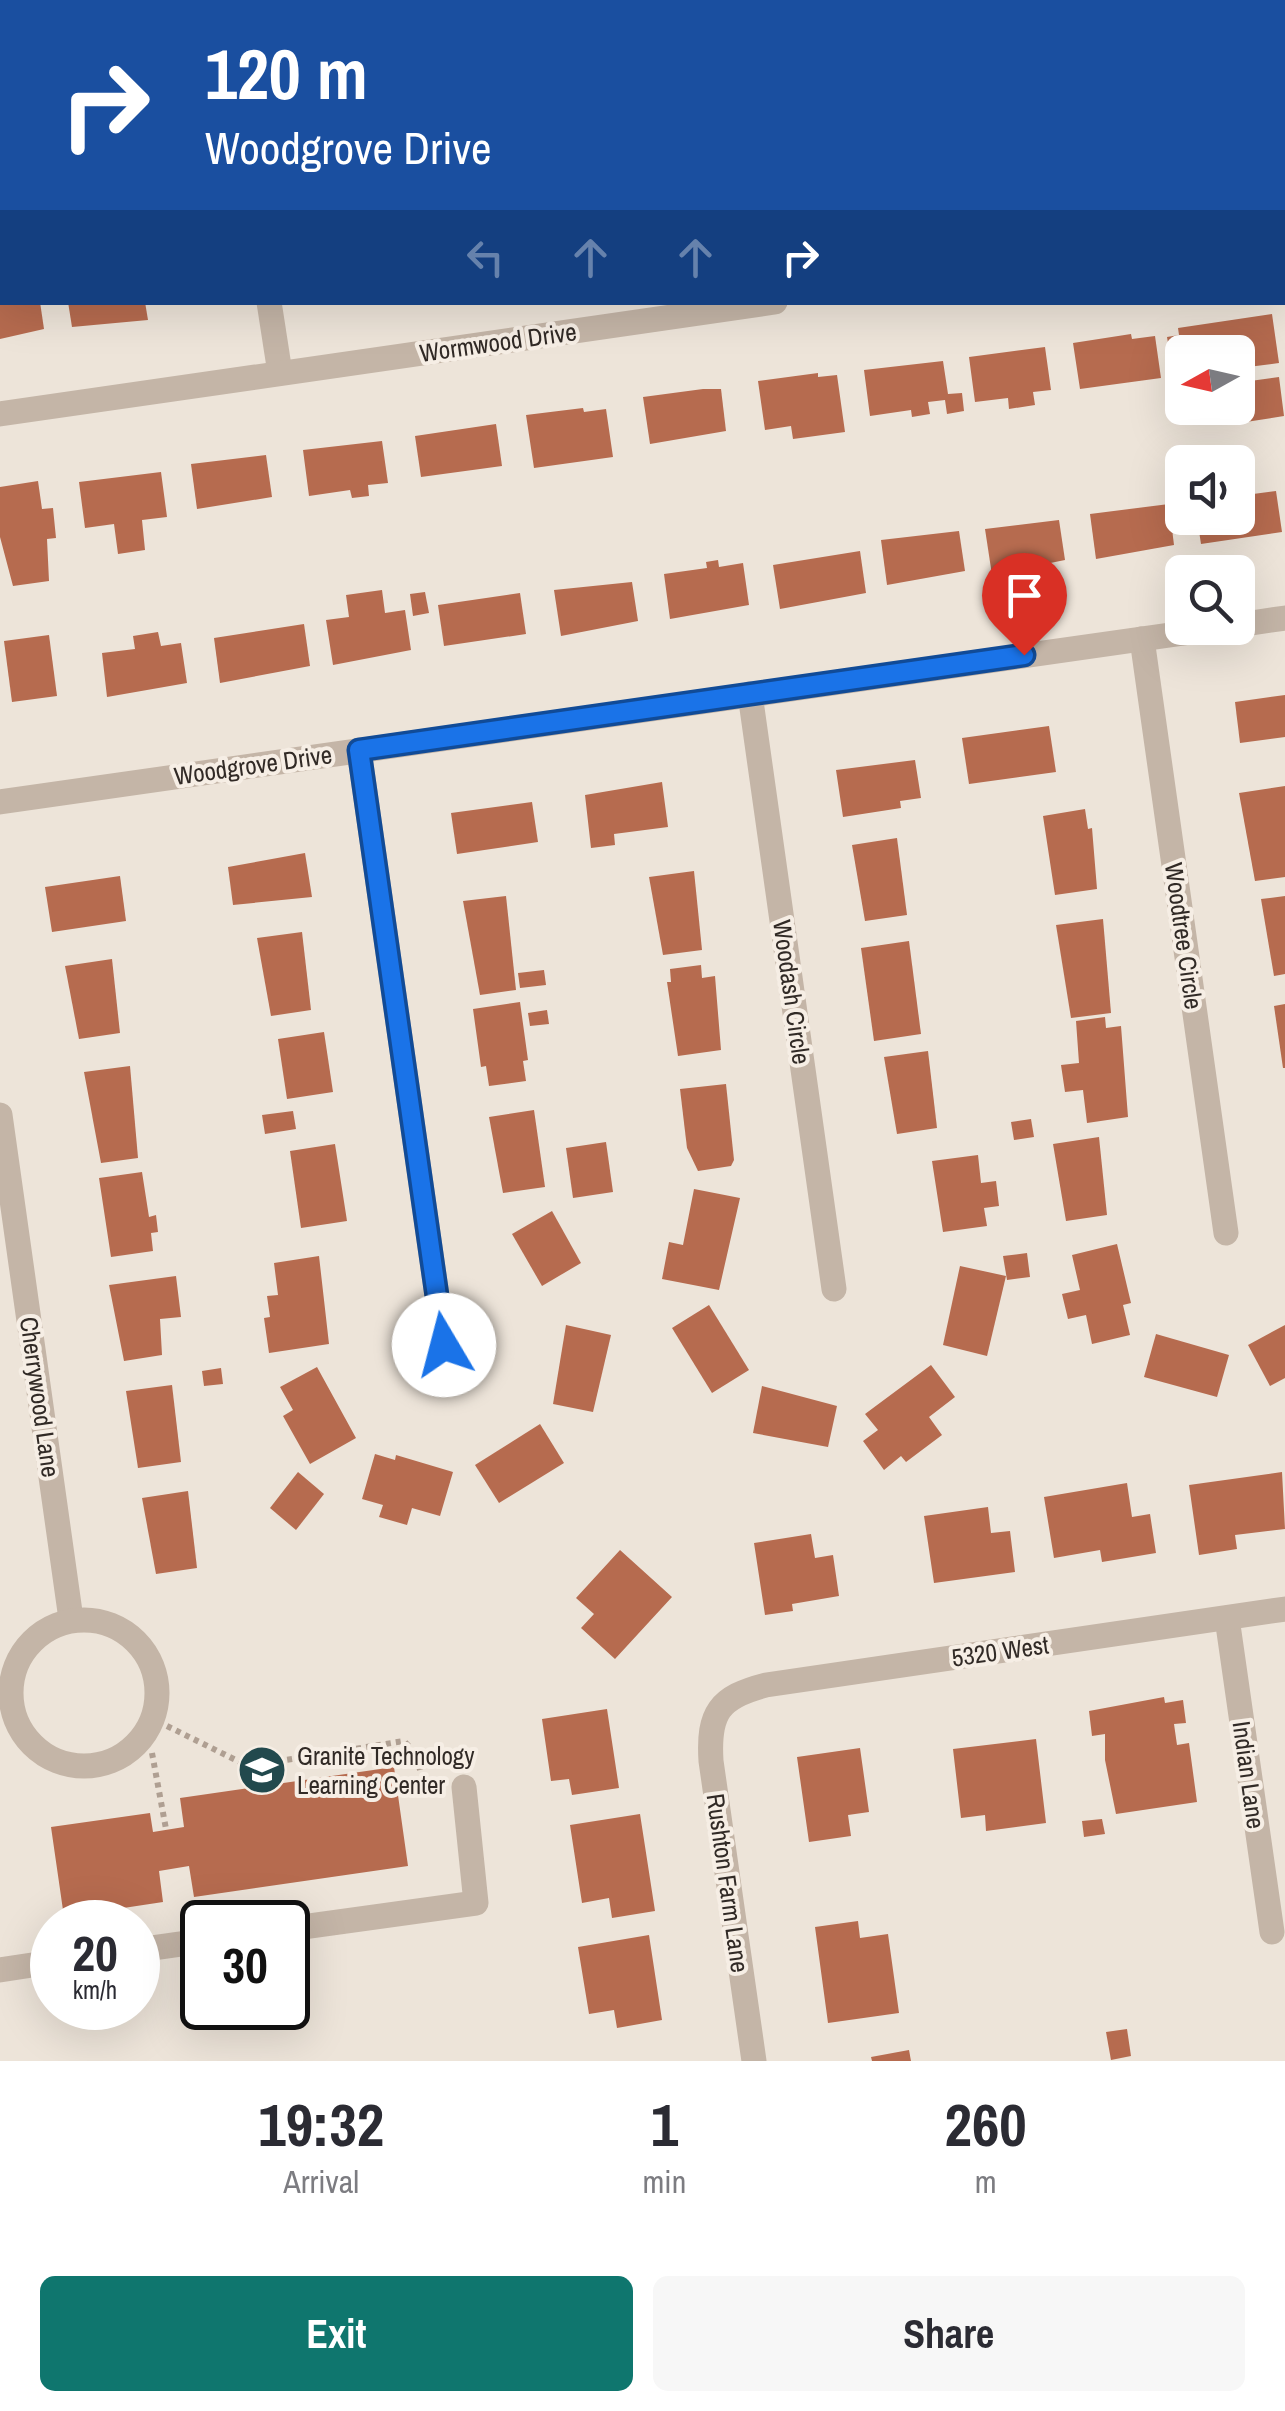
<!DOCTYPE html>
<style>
body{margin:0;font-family:"Archivo Narrow",sans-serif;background:#f7f7f7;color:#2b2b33;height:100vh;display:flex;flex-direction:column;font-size:38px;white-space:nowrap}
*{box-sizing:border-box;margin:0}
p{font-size:32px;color:#7c7c81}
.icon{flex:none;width:55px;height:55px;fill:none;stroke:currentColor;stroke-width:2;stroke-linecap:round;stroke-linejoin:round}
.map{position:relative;height:2061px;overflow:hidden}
.details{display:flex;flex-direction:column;background:#fff;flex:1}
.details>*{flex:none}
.top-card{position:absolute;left:0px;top:0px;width:1285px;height:305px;box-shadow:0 10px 40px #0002;background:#1a4fa0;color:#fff;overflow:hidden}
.needle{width:65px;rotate:262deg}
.tools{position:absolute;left:1165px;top:335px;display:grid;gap:20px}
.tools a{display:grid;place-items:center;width:90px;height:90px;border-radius:15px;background:#fff;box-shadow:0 10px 40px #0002;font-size:50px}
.speed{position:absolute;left:30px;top:1900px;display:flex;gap:20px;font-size:50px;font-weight:700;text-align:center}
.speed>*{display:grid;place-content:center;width:130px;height:130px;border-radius:50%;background:#fff;box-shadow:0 10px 40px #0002;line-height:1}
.speed small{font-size:25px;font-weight:400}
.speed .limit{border:5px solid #111;border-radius:15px;background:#fff;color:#111}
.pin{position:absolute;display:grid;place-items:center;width:85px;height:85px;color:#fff;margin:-102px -42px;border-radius:50% 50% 50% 0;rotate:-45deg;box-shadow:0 0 10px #0007}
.pin .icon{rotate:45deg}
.me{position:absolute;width:110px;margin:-55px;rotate:352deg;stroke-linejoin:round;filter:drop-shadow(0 0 8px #0008)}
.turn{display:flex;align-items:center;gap:35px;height:210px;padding:0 40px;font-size:45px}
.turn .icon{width:130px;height:130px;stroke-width:2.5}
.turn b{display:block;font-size:70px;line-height:85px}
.lanes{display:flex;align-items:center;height:95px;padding:0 40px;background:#0003;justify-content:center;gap:50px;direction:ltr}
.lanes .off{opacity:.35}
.eta{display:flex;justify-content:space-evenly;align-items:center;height:170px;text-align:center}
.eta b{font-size:60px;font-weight:700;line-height:70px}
.action{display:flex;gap:20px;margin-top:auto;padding:20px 40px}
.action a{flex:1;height:115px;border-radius:15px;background:#0f766e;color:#fff;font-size:40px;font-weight:700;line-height:115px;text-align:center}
.action a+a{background:#f7f7f7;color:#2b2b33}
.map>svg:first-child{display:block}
</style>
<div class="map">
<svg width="1285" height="2061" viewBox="0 0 1285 2061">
<rect width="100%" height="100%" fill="#ede4d9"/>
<!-- building -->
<g fill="#b66b4f">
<polygon points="0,302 40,302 44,329 0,339"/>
<polygon points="68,302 145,302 148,320 72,327"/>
<polygon points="1272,314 1279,363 1240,368 1243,382 1279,377 1284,416 1246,422 1238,383 1238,352 1182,352 1182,372 1173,373 1167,337 1179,335 1178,328"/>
<polygon points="1131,334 1132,339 1155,336 1161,378 1080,389 1073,343"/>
<polygon points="1045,347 1051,390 1033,392 1035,405 1009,409 1008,398 975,402 969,357"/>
<polygon points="943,361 948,394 962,393 964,411 947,414 945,400 928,402 930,414 912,417 911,410 870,416 864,370"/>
<polygon points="818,373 818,377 837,375 845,432 793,439 791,426 765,430 758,381"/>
<polygon points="703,389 721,389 726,431 650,444 643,397"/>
<polygon points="583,408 584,412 606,409 613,457 534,468 526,415"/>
<polygon points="496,424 502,466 421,477 415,436"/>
<polygon points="382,441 388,483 368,485 369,496 352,498 350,490 309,496 303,450"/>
<polygon points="266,455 272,497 197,509 191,464"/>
<polygon points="161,472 167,517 142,520 145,550 118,554 114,524 85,528 79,482"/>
<polygon points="38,481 42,509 53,508 56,538 47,539 49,581 13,586 0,537 0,487"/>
<polygon points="1276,491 1282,532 1201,544 1197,518 1238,518 1238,496"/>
<polygon points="1169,504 1174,545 1096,559 1090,514"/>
<polygon points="1059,520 1065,560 992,575 985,529"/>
<polygon points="959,531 965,571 887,585 881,540"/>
<polygon points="860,551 866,593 780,609 773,565"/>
<polygon points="718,560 719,567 743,563 749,605 670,619 664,574 707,568 706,562"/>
<polygon points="632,582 638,621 561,636 554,590"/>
<polygon points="382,590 385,613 405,610 411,650 333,665 326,620 349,617 346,595"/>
<polygon points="425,592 429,613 413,616 410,594"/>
<polygon points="520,593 526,634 444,646 438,605"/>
<polygon points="304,624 310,666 220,683 214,638"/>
<polygon points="158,632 161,646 181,643 187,683 107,697 102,653 135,649 133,636"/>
<polygon points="49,635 57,696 12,702 4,641"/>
<polygon points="1285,695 1285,737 1240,743 1235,702"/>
<polygon points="1049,726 1056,772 969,784 962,738"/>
<polygon points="915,760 921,798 900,801 901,808 843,817 836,770"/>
<polygon points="662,782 668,827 614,834 615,845 591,848 585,795"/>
<polygon points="1285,786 1285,877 1255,881 1239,793"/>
<polygon points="532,802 538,842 457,854 451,813"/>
<polygon points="1085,809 1088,829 1092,828 1097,889 1055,895 1043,816"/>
<polygon points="897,838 907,915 865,921 852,845"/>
<polygon points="305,853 312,897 233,905 228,867"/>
<polygon points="694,871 702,950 663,955 649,877"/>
<polygon points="120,876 126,921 52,932 45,887"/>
<polygon points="506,896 516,990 480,995 463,901"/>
<polygon points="1285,896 1285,974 1274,976 1261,899"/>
<polygon points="1103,919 1111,1013 1071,1018 1056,925"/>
<polygon points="302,932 311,1010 271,1016 257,938"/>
<polygon points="909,941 921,1034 874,1041 861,948"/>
<polygon points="112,959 120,1033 79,1039 65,966"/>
<polygon points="701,965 702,978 715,976 721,1050 678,1056 667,982 671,982 670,969"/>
<polygon points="544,970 546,985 520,988 518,973"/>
<polygon points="520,1002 528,1060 523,1061 526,1081 489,1086 486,1066 481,1067 473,1009"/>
<polygon points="1285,1004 1285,1068 1283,1068 1274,1006"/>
<polygon points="547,1010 549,1024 530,1026 528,1013"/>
<polygon points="1105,1017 1106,1028 1121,1026 1128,1117 1087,1123 1083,1090 1065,1092 1061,1065 1079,1063 1076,1021"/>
<polygon points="324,1032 333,1092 287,1099 278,1039"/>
<polygon points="928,1051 937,1128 897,1134 884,1057"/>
<polygon points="130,1066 138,1158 101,1163 84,1072"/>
<polygon points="726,1084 734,1160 731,1166 698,1171 687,1148 680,1089"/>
<polygon points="534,1110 545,1187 503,1193 489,1117"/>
<polygon points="293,1111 296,1129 265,1134 262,1115"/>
<polygon points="1031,1119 1034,1137 1014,1140 1011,1122"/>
<polygon points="1099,1137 1107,1215 1066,1221 1053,1144"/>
<polygon points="606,1142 613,1192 573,1198 566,1148"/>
<polygon points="335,1144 347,1221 301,1228 290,1151"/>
<polygon points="978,1155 981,1183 996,1181 999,1206 984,1208 987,1226 943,1232 932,1161"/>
<polygon points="142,1172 149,1217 156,1215 158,1232 151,1233 153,1251 111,1257 99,1178"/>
<polygon points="694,1189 740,1198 719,1290 662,1279 669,1242 683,1245"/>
<polygon points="552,1211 581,1263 542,1286 512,1234"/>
<polygon points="1117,1244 1131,1303 1123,1305 1130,1335 1092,1344 1086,1315 1068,1319 1062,1294 1080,1290 1072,1255"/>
<polygon points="1027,1253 1030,1277 1007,1280 1003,1256"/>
<polygon points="319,1256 329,1344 269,1353 264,1318 270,1317 267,1296 278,1295 274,1263"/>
<polygon points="960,1266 1006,1276 987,1356 943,1345"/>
<polygon points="176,1276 181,1317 160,1319 162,1355 124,1361 109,1285"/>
<polygon points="709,1305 749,1370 712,1393 672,1328"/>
<polygon points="566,1325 611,1335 593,1412 553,1404"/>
<polygon points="1285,1325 1285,1378 1270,1386 1248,1345"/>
<polygon points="1156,1334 1229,1355 1217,1397 1144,1377"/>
<polygon points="931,1365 955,1397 929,1417 942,1435 906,1462 901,1456 884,1470 863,1441 878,1430 865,1414"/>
<polygon points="317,1367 356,1438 310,1464 283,1416 293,1410 280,1387"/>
<polygon points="221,1368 223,1384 204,1386 202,1371"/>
<polygon points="172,1385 181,1462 138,1468 126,1391"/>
<polygon points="762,1386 837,1406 828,1447 753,1433"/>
<polygon points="540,1424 564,1463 499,1503 475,1465"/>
<polygon points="375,1454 395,1460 396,1455 453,1472 440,1516 412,1508 407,1525 379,1517 383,1505 362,1499"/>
<polygon points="298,1472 324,1494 296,1530 270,1508"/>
<polygon points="1282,1472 1285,1529 1235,1535 1237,1549 1199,1555 1189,1485"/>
<polygon points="1127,1483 1132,1517 1150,1514 1156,1553 1102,1562 1100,1550 1054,1558 1044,1497"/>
<polygon points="188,1491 197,1568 156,1574 142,1498"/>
<polygon points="988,1507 991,1533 1010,1531 1015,1572 934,1583 924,1516"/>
<polygon points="811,1534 815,1558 833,1555 839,1596 792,1604 793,1611 765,1615 754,1543"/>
<polygon points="620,1550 672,1597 615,1659 581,1628 594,1614 576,1598"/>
<polygon points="1164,1697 1165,1703 1183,1700 1186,1723 1174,1724 1177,1745 1189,1743 1197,1802 1116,1814 1105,1760 1105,1734 1092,1736 1089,1711"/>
<polygon points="607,1709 619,1788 572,1795 569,1779 551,1781 542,1719"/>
<polygon points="1036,1739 1046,1823 986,1831 985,1815 961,1818 953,1749"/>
<polygon points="860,1748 869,1812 848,1815 851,1836 809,1842 797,1757"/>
<polygon points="394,1767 408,1866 194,1897 189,1866 159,1871 163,1902 64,1917 51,1827 150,1813 153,1832 184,1827 180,1798"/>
<polygon points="640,1814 655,1911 612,1918 609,1898 582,1903 570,1825"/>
<polygon points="1102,1819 1105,1834 1084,1837 1082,1821"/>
<polygon points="858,1921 860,1938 888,1934 899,2013 828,2023 815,1927"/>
<polygon points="649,1935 662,2020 617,2028 614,2010 589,2014 578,1947"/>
<polygon points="1127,2029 1131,2056 1111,2060 1106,2032"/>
<polygon points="909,2050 911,2061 872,2061 871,2057"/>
</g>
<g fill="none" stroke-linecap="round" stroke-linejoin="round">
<!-- path -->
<g stroke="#af9f92" stroke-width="6" stroke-dasharray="5 5" stroke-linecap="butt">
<polyline points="167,1726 248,1766 404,1741 416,1754 420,1770"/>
<polyline points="152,1753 166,1829"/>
</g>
<!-- minor -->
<g stroke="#c4b5a7" stroke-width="25">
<polyline points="79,0 80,2"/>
<polyline points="608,0 608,2"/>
<polyline points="195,2 213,0"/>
<polyline points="1282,230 1285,229"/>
<polyline points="269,302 280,373"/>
<polyline points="0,414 775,302"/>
<polyline points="1238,625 1285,618"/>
<polyline points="1142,639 1226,1233"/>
<polyline points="750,694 834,1289"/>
<polyline points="359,750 444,1345"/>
<polyline points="0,802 1219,628"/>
<polyline points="0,1115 71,1619"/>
<polyline points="1227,1618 1272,1932"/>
<circle cx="84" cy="1693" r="73"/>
<polyline points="288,1929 476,1903 464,1787"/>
<polyline points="138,1950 202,1941"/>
<polyline points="0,1970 52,1962"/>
<path d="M 754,2061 L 711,1761 C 708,1713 719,1697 766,1685 L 1285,1609"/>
</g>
</g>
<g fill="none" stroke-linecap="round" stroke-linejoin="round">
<!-- route casing -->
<g stroke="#114b97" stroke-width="25">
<polyline id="route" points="444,1345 359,750 1024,655"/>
</g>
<!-- route -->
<use href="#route" stroke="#1a73e8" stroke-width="18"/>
</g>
<!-- icons -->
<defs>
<g id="school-disc" transform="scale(2.5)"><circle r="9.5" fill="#22494d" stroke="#f6eee5"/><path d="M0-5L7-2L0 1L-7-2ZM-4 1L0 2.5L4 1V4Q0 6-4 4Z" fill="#fff"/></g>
</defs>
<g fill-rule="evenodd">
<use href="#school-disc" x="262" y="1770"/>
</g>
<g text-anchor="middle" stroke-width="8" stroke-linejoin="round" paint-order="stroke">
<!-- street labels -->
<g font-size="25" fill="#312a26" stroke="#f6eee5">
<text transform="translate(498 342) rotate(-8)" y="9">Wormwood Drive</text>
<text transform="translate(253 765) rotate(-8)" y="9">Woodgrove Drive</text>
<text transform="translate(1184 936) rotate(82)" y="9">Woodtree Circle</text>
<text transform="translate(792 992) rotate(82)" y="9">Woodash Circle</text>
<text transform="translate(40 1397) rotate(82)" y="9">Cherrywood Lane</text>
<text transform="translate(1000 1651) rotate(-8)" y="9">5320 West</text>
<text transform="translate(1249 1775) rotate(82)" y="9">Indian Lane</text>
<text transform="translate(728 1883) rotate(82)" y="9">Rushton Farm Lane</text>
</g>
<!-- poi labels -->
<g font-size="25" fill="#312a26" stroke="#f6eee5" text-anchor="start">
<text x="297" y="1765">Granite Technology<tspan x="297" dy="29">Learning Center</tspan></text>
</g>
</g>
</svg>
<div class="tools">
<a><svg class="needle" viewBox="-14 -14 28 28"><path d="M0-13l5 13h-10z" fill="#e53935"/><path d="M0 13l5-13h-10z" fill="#7c7c81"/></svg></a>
<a><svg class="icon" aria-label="sound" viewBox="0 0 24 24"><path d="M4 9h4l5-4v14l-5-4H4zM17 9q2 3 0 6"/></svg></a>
<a><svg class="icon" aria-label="search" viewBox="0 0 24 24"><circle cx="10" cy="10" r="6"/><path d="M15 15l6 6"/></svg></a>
</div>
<div class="speed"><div>20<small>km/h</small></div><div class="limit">30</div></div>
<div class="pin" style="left:1024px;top:655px;background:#d93025"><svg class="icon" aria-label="arrive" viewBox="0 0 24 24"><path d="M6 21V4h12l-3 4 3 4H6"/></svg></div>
<svg class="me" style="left:444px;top:1345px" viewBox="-20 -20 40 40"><circle r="19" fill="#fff"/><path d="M0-13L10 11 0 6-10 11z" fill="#1a73e8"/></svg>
<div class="top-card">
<div class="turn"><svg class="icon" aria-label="right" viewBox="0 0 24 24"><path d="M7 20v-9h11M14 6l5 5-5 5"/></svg><div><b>120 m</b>Woodgrove Drive</div></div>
<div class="lanes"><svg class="icon off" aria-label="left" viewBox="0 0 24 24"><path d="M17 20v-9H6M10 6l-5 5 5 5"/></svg><svg class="icon off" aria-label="ahead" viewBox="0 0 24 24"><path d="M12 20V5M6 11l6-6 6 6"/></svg><svg class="icon off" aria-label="ahead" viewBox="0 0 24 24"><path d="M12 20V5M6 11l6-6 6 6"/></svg><svg class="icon" aria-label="right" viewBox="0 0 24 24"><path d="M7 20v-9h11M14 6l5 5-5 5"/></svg></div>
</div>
</div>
<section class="details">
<div class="eta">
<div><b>19:32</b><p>Arrival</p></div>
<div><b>1</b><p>min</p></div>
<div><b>260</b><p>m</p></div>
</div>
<div class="action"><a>Exit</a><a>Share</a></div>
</section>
